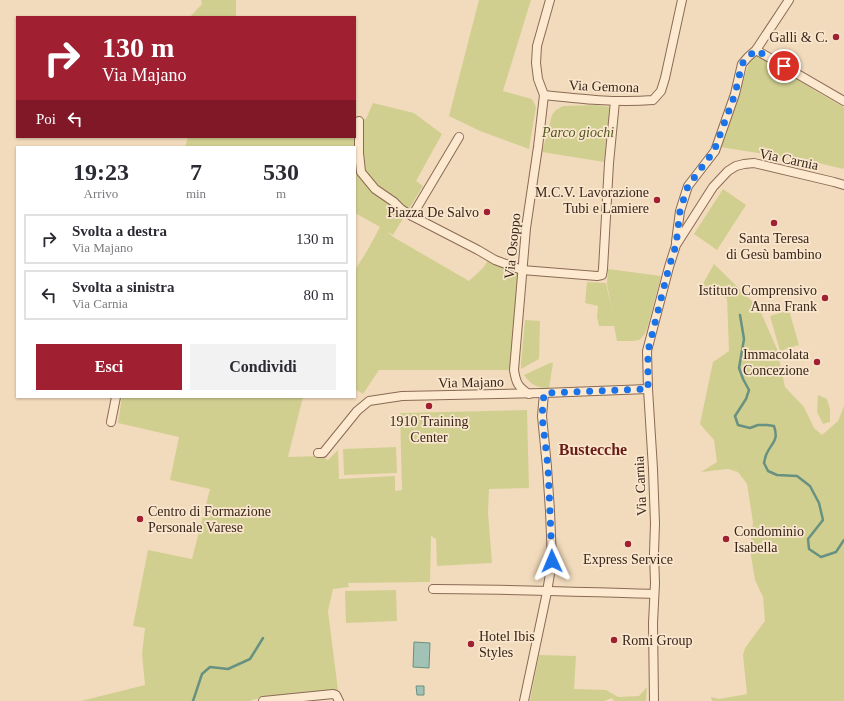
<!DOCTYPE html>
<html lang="it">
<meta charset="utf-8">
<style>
body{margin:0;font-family:Georgia,serif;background:#f2f2f3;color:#2b2b33;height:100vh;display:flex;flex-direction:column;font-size:15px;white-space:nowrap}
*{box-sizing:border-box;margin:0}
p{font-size:13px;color:#7c7c81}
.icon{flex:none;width:22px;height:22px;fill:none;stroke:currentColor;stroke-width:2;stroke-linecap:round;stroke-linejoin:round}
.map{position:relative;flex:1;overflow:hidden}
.sheet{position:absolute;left:16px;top:146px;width:340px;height:252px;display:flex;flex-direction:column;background:#fff;border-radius:0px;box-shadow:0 1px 3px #0004}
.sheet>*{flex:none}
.top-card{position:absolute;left:16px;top:16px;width:340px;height:122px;border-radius:0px;box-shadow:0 1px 3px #0004;background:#a01f31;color:#fff;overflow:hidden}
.pin{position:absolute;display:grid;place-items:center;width:34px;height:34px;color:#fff;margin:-17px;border:2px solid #fff;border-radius:50%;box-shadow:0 1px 4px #0007}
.me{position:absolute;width:44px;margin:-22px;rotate:359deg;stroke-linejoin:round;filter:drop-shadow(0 0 3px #0008)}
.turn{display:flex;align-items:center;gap:14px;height:84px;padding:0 20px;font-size:18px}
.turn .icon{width:52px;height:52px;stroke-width:2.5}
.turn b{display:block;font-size:28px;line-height:34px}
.then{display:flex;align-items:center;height:38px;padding:0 20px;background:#0003;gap:8px;font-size:15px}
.eta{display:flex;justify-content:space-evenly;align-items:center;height:68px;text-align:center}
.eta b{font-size:24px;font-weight:700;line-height:28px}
.action{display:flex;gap:8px;margin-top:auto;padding:8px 20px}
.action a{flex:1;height:46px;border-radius:0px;background:#a01f31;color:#fff;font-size:16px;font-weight:700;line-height:46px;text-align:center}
.action a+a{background:#f2f2f3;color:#2b2b33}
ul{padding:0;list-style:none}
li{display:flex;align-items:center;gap:12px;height:50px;margin:0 8px 6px;padding:0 12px;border:2px solid #e1e1e2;border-radius:0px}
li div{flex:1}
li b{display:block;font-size:15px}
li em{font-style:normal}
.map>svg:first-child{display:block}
</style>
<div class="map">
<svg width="844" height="701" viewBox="0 0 844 701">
<rect width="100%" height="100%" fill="#f2dbbc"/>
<!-- green -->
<g fill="#d1cf90">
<polygon points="201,0 236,0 236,17 190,17 202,4"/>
<polygon points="479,0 531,0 503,91 532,99 536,107 529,149 480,131 449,116"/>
<polygon points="753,52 819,93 844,107 844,167 843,169 791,156 800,136 790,158 720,147"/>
<polygon points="373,103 414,113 442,134 416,181 423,186 393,235 386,231 395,238 469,281 483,268 489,259 522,270 514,370 379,370 363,394 355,389 355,270 367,251 380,227 355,213 355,147 185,147 188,137 355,137 355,119 366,119"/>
<polygon points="595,105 609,107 609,114 604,162 542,152 552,115 556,110 563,106"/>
<polygon points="723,189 746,205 717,250 694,234"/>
<polygon points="714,264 759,308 777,349 785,387 804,407 814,428 822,435 838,421 844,406 844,701 712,701 711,697 719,699 747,694 743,655 745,648 765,621 763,597 755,580 750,550 753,522 747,484 738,472 728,469 701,472 717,462 714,440 700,424 713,362 729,351 727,298 700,289"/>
<polygon points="608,269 661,276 647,329 644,335 639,340 633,341 617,341 614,326 599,326 597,317 598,306 585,303 587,282 606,283 612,311 607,284"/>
<polygon points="789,310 799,345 780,351 770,316"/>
<polygon points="525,320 540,321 539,359 521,369 521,363"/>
<path d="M 550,363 L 553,363 L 549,388 C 537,388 531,385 524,375 Z"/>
<polygon points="818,395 827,399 830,409 830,422 823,424 817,412"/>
<polygon points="122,397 203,397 208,398 209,397 303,397 288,457 319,456 328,460 338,450 339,479 395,476 395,491 402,490 400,413 527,410 529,488 489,489 488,513 492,563 437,566 436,539 431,536 430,582 348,583 349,587 333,589 328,611 338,690 259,698 250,701 81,701 145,685 142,654 145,628 133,626 148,550 192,559 210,489 170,480 179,437 118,423"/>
<polygon points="396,447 397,473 344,475 343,449"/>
<polygon points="396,590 397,621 346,623 345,591"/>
<polygon points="539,655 576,656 574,689 606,690 618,697 639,696 647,687 646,701 614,701 612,698 604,701 530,701"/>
</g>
<!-- water -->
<g fill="#a1c2b4" stroke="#679181">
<polygon points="414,642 430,643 429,668 413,667"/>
<polygon points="416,686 424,686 424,695 417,695"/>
</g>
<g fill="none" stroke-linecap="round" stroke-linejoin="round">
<!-- stream -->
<g stroke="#679181" stroke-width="2.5">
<path d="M 740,315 L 744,339 L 739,368 L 743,379 L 749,390 L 746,399 L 735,416 L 738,425 L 750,428 L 758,425 L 767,425 L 774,426 C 779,441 772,442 767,453 C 765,456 765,460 764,463 L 768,471 L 777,475 L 797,476 L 810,486 L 819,503 L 823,520 L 808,539 L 809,549 L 821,557 L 836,552 L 844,540"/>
<polyline points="193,701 202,674 210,667 228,669 250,659 263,638"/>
</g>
<!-- street casing -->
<g stroke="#8b6a54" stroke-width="10">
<g id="street">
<polyline points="756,50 844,101"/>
<path d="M 544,95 C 580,99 617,103 653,100 L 661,91 L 665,78 L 682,0"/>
<polyline points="359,121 359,153 361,172 375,189 394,202 401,209 412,216 478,250 495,260 522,270 597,276 602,275 603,269 609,163 615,101"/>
<polyline points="412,216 459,137"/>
<polyline points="676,242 680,211 688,186 715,151 735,94 742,64 748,57 756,50 789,0"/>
<path d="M 529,394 C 518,387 516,383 514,370 L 526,228 L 538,147 L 544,95 L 538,79 L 536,63 L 537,46 L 550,0"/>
<polyline points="111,422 116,397"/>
<polyline points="318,453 323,453 357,411 369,401 402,396 544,393 648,389"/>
<path d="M 433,589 C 507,589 580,592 654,594"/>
<polyline points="263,701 333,694 336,695 339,701"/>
<polyline points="524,701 547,592 552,561 550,511 547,467 542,416 544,393"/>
<polyline points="654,701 653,623 655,583 654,553 655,523 653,469 648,389 647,351 669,267 676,245 713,187 728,171 736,166 744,164 754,163 834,182 844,185"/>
</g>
</g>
<!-- street -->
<use href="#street" stroke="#fce9d0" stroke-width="8"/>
</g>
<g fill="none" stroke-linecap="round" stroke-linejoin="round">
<!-- route -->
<polyline stroke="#1a73e8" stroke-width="7" stroke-dasharray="0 12.6" points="552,561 550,512 548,467 542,416 544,393 648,389 648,351 669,267 676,245 680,211 684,198 688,186 714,151 735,94 742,64 748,57 756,50 784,66"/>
</g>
<!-- markers -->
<g fill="#a01f31" stroke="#f9e6cd" stroke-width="1.5">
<circle cx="836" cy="37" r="4"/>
<circle cx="657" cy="200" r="4"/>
<circle cx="487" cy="212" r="4"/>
<circle cx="774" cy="223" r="4"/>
<circle cx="825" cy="298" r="4"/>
<circle cx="817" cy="362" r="4"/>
<circle cx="429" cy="406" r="4"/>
<circle cx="140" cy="519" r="4"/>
<circle cx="726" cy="539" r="4"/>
<circle cx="628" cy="544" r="4"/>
<circle cx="614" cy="640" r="4"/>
<circle cx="471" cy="644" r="4"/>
</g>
<g text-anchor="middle" stroke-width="3.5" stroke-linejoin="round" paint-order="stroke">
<!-- poi labels -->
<g font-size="14" fill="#39251a" stroke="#f9e6cd" text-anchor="end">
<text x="828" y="42">Galli &amp; C.</text>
<text x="649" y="197">M.C.V. Lavorazione<tspan x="649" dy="16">Tubi e Lamiere</tspan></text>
<text x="479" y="217">Piazza De Salvo</text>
<text x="774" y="243" text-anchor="middle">Santa Teresa<tspan x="774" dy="16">di Gesù bambino</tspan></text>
<text x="817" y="295">Istituto Comprensivo<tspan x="817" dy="16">Anna Frank</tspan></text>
<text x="809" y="359">Immacolata<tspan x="809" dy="16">Concezione</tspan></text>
<text x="429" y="426" text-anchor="middle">1910 Training<tspan x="429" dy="16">Center</tspan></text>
<text x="148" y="516" text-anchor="start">Centro di Formazione<tspan x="148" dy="16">Personale Varese</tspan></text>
<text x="734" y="536" text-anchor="start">Condominio<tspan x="734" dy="16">Isabella</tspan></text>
<text x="628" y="564" text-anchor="middle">Express Service</text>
<text x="479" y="641" text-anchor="start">Hotel Ibis<tspan x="479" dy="16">Styles</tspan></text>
<text x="622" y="645" text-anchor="start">Romi Group</text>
</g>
<!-- street labels -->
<g font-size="14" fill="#39251a" stroke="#f9e6cd">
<text transform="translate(604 86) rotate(2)" y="5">Via Gemona</text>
<text transform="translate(789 159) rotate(12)" y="5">Via Carnia</text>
<text transform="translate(512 246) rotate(-84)" y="5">Via Osoppo</text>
<text transform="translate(471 382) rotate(-1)" y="5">Via Majano</text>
<text transform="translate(640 486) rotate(-93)" y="5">Via Carnia</text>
</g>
<!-- park labels -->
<g font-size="14" font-style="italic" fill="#51571f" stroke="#f9e6cd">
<text x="578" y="137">Parco giochi</text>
</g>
<!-- quarter labels -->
<g font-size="16" font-weight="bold" fill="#691c16" stroke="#f9e6cd">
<text x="593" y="455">Bustecche</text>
</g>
</g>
</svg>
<div class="pin" style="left:784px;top:66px;background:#d93025"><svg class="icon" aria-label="arrive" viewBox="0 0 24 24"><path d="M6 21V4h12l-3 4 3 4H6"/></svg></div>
<svg class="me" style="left:552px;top:561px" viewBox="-20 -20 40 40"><path d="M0-17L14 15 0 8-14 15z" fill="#1a73e8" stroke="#fff" stroke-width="4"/></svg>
<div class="top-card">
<div class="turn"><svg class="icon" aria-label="right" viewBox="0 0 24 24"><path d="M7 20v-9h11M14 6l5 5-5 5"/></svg><div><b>130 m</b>Via Majano</div></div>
<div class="then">Poi<svg class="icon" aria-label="left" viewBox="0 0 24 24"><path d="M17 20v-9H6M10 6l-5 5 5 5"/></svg></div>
</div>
<section class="sheet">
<div class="eta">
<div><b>19:23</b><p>Arrivo</p></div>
<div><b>7</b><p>min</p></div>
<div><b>530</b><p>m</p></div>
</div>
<ul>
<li><svg class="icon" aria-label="right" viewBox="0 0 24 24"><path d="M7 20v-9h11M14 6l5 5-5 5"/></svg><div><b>Svolta a destra</b><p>Via Majano</p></div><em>130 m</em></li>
<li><svg class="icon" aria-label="left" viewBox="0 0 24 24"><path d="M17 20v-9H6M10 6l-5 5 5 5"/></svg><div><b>Svolta a sinistra</b><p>Via Carnia</p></div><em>80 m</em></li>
</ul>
<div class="action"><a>Esci</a><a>Condividi</a></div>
</section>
</div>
